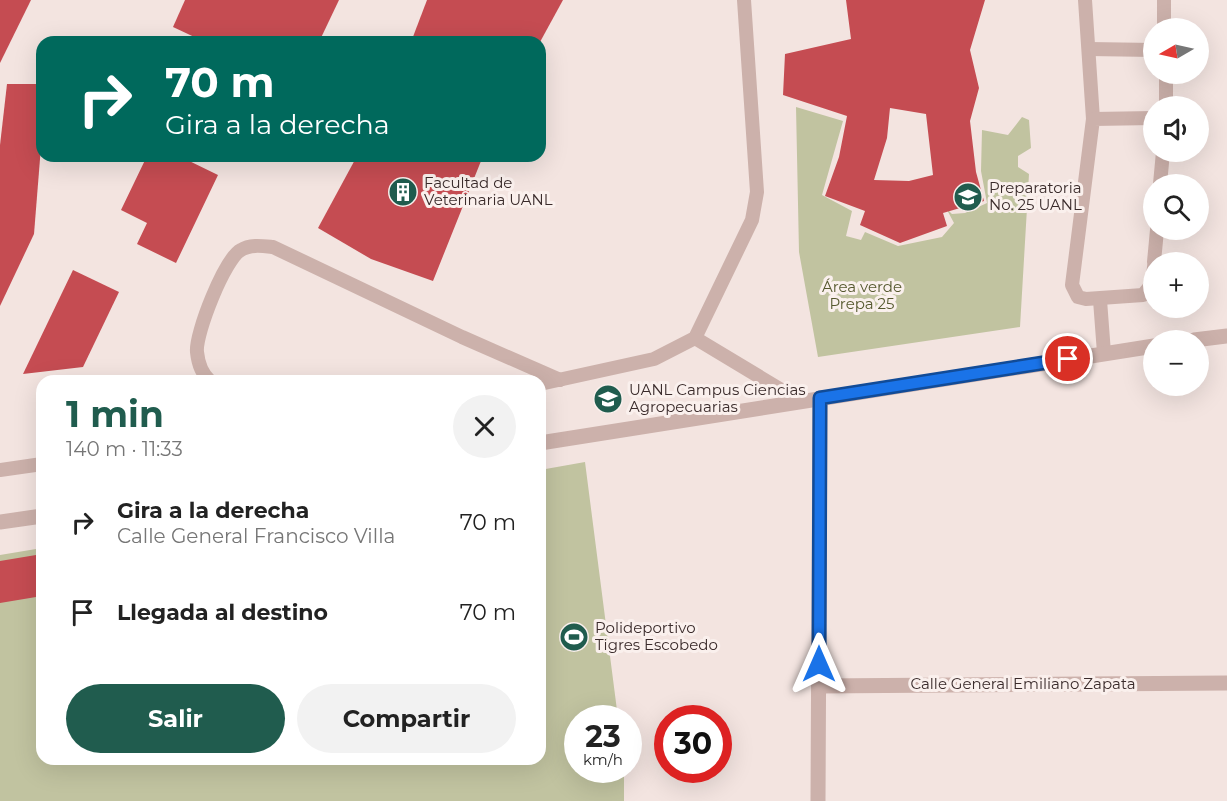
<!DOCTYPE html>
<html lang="es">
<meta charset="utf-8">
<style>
body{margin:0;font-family:Montserrat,sans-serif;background:#f2f2f2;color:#222;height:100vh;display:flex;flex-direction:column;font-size:22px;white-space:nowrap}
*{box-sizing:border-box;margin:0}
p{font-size:20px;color:#767676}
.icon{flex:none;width:33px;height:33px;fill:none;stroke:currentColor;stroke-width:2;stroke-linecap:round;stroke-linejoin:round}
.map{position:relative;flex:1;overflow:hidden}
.sheet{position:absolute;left:36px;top:375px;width:510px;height:390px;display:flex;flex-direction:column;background:#fff;border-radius:18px;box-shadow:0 6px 24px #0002}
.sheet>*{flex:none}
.guide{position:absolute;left:36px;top:36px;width:510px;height:126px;border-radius:18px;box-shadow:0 6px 24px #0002;background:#00695c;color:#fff;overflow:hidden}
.needle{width:39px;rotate:261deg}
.controls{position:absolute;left:1143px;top:18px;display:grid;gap:12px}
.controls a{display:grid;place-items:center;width:66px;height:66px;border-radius:50%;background:#fff;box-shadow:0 6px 24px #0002;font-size:30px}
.speed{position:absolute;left:564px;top:705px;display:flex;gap:12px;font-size:30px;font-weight:700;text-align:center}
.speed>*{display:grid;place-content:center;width:78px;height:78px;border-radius:50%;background:#fff;box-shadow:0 6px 24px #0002;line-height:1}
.speed small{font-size:15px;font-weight:400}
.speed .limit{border:9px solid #d22;background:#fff;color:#111}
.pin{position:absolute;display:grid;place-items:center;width:51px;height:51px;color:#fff;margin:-26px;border:3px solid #fff;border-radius:50%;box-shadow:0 2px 6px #0007}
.me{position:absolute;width:66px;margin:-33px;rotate:0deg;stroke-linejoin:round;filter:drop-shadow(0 0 4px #0008)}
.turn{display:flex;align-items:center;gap:21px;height:126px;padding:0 30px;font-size:27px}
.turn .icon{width:78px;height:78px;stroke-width:2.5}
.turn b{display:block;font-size:42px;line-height:51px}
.round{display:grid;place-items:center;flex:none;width:63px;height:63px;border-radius:32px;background:#f2f2f2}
.headline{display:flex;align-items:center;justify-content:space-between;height:102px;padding:0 30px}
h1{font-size:36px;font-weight:700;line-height:45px;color:#205c4e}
.cta{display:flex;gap:12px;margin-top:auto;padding:12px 30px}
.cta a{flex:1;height:69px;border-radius:36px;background:#205c4e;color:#fff;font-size:24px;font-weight:700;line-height:69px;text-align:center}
.cta a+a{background:#f2f2f2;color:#222}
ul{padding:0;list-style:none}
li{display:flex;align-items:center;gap:18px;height:90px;padding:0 30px}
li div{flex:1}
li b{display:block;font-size:22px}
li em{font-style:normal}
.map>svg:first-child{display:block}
</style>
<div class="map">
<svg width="1227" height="801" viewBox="0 0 1227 801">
<rect width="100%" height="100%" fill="#f3e4e0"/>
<!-- green -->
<g fill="#c1c3a0">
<polygon points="796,107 843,121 822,195 852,211 846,236 861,240 865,232 898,246 942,237 954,223 946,208 952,214 965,213 987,203 981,171 982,130 1008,135 1022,117 1029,120 1031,148 1018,156 1018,167 1029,174 1020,327 818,357 799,252"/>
<polygon points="585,462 618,718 578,718 578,770 624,770 624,801 0,801 0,555 42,548 42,759 540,759 540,470"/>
</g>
<!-- building -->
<g fill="#c54c52" fill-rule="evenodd">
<polygon points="0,0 31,0 0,63"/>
<polygon points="185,0 339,0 319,42 205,42 173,27"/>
<polygon points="427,0 563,0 540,42 411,42"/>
<path d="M 846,0 L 985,0 L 970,50 L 979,88 L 970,121 L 976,172 L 984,201 L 943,213 L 947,226 L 900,243 L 860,225 L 865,211 L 825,196 L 839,157 L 847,116 L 783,95 L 785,54 L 851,39 ZM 890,108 L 926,114 L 933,175 L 909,181 L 874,180 L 887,138 Z"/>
<polygon points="7,84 42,84 42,134 34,234 0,306 0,145"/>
<polygon points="147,156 179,156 218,175 176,263 137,244 147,223 121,210"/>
<polygon points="357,156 483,156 433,281 371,259 318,228"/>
<polygon points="73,270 119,292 83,367 23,374"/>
<polygon points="42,554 42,596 0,603 0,561"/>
</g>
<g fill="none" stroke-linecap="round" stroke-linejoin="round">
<!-- service -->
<g stroke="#ccb1ab" stroke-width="14">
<polyline points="1085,0 1093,119"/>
<polyline points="1164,0 1164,28"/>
<polyline points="1089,49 1154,50"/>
<polyline points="1166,74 1166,106"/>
<polyline points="1154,118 1093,119 1072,285 1078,297 1086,299 1143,295 1152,284 1154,267"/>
<polyline points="1160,184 1163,152"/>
<polyline points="1154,262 1157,230"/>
<polyline points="1100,300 1104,353"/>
<polyline points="695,338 798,400"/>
<path d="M 210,381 C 202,374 198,362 197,352 C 195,334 225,258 241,250 C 250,244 263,246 273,247 L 462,337 L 560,380"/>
<polyline points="540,384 654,359 695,338 752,220 757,192 744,0"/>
<polyline points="0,470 42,464"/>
</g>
<!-- minor -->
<g stroke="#ccb1ab" stroke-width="15">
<polyline points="1194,340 1227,336"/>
<polyline points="540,443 1154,346"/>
<polyline points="0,522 42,516"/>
<polyline points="819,686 1227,683"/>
<polyline points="818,801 820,398"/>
</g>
</g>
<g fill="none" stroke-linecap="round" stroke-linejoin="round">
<!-- route casing -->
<g stroke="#114b97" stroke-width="15">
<polyline id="route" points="819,664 820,398 1068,359"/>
</g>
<!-- route -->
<use href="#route" stroke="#1a73e8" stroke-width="10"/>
</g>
<!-- icons -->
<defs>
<g id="building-disc" transform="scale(1.5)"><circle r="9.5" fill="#205c4e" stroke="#faf0ed"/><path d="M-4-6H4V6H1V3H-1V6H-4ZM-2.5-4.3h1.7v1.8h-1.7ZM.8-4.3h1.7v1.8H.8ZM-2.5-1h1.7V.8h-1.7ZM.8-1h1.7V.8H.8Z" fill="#fff"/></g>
<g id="university-disc" transform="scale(1.5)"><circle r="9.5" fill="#205c4e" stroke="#faf0ed"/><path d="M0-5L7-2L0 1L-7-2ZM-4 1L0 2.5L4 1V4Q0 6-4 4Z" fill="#fff"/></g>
<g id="stadium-disc" transform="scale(1.5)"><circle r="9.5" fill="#205c4e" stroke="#faf0ed"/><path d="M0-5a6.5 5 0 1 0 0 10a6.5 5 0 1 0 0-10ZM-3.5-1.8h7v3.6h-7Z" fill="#fff"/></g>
</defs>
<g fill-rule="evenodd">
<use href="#building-disc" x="403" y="192"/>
<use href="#university-disc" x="968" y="197"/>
<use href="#university-disc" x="608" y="399"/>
<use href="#stadium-disc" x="574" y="637"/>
</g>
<g text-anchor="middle" stroke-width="6" stroke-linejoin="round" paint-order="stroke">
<!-- poi labels -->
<g font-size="15" fill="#3a2b2b" stroke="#faf0ed" text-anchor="start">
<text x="424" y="188">Facultad de<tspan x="424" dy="17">Veterinaria UANL</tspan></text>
<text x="989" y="193">Preparatoria<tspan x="989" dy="17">No. 25 UANL</tspan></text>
<text x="629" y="395">UANL Campus Ciencias<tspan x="629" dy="17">Agropecuarias</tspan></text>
<text x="595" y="633">Polideportivo<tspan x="595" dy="17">Tigres Escobedo</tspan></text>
</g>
<!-- park labels -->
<g font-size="15" fill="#55582e" stroke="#faf0ed">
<text x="862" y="292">Área verde<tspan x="862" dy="17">Prepa 25</tspan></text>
</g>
<!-- street labels -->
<g font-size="15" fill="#3a2b2b" stroke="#faf0ed">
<text x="1023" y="689">Calle General Emiliano Zapata</text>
</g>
</g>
</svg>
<div class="controls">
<a><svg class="needle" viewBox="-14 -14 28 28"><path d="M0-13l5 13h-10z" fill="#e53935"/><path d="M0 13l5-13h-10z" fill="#767676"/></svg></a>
<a><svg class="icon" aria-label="sound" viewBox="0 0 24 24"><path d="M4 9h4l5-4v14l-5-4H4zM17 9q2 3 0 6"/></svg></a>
<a><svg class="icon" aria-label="search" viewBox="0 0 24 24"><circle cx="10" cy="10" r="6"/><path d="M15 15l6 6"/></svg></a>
<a>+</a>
<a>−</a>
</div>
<div class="speed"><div>23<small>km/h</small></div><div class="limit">30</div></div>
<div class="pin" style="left:1068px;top:359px;background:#d93025"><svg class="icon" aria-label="arrive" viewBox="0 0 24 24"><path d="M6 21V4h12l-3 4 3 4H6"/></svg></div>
<svg class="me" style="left:819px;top:664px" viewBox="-20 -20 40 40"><path d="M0-17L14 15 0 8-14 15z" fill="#1a73e8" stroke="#fff" stroke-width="4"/></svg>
<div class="guide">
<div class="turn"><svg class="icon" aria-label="right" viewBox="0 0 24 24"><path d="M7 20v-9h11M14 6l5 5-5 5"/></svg><div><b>70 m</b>Gira a la derecha</div></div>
</div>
<section class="sheet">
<div class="headline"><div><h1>1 min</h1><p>140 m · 11:33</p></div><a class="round"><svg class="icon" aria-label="close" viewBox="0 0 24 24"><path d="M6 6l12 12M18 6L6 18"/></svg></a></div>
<ul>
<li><svg class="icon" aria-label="right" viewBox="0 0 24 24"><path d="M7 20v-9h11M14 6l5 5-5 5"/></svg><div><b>Gira a la derecha</b><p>Calle General Francisco Villa</p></div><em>70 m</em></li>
<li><svg class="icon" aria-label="arrive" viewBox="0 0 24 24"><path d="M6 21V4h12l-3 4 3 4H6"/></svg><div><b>Llegada al destino</b></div><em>70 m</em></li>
</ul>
<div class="cta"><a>Salir</a><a>Compartir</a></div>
</section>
</div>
